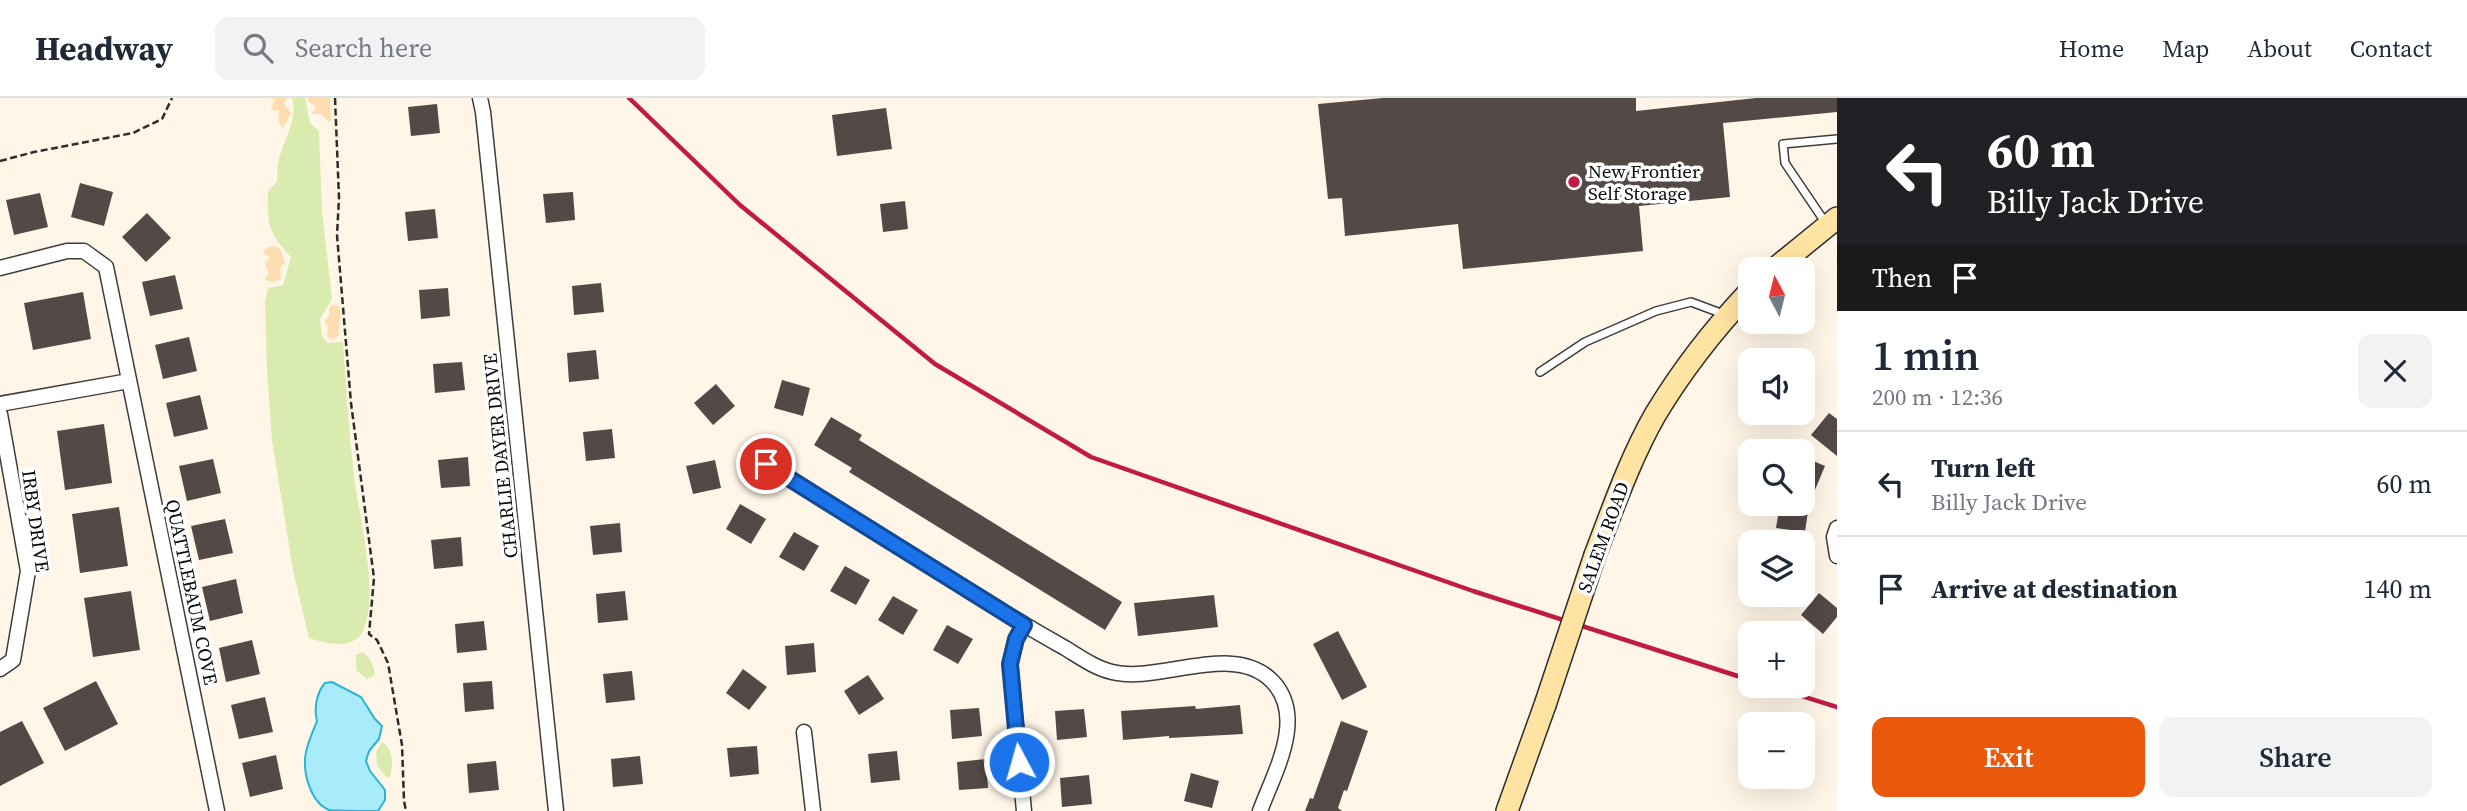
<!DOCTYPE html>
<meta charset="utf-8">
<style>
body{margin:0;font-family:"Source Serif 4",serif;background:#f2f2f3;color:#1f2937;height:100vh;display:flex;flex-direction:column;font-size:26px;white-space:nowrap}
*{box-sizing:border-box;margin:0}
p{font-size:23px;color:#747a83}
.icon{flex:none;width:38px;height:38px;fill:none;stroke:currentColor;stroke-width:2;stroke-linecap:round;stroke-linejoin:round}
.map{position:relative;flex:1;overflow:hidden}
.sheet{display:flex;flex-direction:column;background:#fff;width:630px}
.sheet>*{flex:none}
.banner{background:#202124;color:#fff;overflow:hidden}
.needle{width:46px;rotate:353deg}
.controls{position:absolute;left:1738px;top:159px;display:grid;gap:14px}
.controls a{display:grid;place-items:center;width:77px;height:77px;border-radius:14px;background:#fff;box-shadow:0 7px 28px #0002;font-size:35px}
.pin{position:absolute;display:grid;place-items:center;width:60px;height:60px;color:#fff;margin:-30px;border:4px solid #fff;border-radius:50%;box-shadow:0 2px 7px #0007}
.me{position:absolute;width:77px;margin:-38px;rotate:354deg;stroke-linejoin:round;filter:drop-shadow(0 0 5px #0008)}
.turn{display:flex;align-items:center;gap:24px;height:147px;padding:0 35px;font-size:32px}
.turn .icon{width:91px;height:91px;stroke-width:2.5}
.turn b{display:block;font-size:49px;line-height:60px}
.then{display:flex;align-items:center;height:66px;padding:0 35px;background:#0003;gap:14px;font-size:26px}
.round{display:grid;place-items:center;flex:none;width:74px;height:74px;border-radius:14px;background:#f2f2f3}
.headline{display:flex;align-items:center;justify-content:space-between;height:119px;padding:0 35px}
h1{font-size:42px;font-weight:600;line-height:52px}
.action{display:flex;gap:14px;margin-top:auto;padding:14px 35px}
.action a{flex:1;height:80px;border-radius:14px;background:#ea580c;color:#fff;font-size:28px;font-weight:600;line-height:80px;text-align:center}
.action a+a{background:#f2f2f3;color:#1f2937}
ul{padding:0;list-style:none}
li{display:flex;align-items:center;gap:21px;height:105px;padding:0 35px;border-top:2px solid #e0e1e3}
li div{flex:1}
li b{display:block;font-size:26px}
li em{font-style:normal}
header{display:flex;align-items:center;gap:42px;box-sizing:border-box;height:98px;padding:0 35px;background:#fff;border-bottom:2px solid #e0e1e3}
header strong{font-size:33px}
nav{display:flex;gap:38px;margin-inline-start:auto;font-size:24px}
.search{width:490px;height:63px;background:#f2f2f3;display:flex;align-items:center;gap:18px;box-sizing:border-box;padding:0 24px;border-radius:14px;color:#747a83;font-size:26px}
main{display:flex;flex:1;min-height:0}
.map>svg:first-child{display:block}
</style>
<header>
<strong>Headway</strong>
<div class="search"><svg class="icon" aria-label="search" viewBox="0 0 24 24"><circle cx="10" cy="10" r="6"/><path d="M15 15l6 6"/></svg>Search here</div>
<nav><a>Home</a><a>Map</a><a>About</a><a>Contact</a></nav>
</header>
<main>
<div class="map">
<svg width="1837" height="713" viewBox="0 0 1837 713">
<rect width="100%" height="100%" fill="#fff6e7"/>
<!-- green -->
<g fill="#daebaf">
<path d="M 292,0 L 305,0 L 310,25 L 319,33 L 322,113 L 332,201 L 320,221 L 322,238 L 327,245 L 343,244 C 346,289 349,334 354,378 C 359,418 380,497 363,533 C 353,553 325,545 309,540 L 293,472 L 272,342 L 267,273 L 265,204 L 268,190 L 283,187 L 291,159 C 268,134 267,126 268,93 L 277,84 C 278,77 277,68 279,61 C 284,41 298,22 292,0 Z"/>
<path d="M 362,554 C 370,558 374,569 375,577 L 367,581 L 356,572 L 356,557 Z"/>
<path d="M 382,644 C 394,650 393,668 390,679 L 387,680 L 377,667 L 376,654 Z"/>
</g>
<!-- sand -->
<g fill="#fedeb0">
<polygon points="269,0 287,0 284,6 291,15 283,30 278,23 279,12 274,13 271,9 275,2"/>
<polygon points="307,0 330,0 331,22 329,24 321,16 312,16 316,8 309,4"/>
<polygon points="275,148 280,151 285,164 280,171 281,181 274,184 266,182 265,180 269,175 265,166 270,159 263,156 266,150"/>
<path d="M 332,207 L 339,208 C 344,221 337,224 339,238 L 330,242 L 327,238 L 328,228 L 324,223 L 329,218 L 329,210 Z"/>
</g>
<!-- water -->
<path fill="#a8ebfa" stroke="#2bb2d5" stroke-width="2" d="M 332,584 L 361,599 L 375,621 L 382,628 L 379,641 L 369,653 L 366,663 L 370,673 L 385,692 L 385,702 L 378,713 C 366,713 339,713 329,712 C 310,704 302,673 306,654 C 308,644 313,633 317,623 C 314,612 316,595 325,585 Z"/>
<!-- building -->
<g fill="#534946">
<polygon points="1383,0 1636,0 1636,13 1756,0 1837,0 1837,14 1723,25 1730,99 1639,108 1643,153 1463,171 1458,126 1345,138 1342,100 1328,101 1318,6"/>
<polygon points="437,6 440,35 411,38 408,9"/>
<polygon points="886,10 892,51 837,58 832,17"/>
<polygon points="80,85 113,94 104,128 71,119"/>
<polygon points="573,94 575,122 546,125 543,96"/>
<polygon points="40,95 48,129 14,137 6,102"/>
<polygon points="905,103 908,131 883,134 880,106"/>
<polygon points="435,111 438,140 408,143 405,114"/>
<polygon points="147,115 171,140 146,164 122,139"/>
<polygon points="175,177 183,211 150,218 142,184"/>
<polygon points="601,185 604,214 574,217 572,188"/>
<polygon points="448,190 450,218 421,221 419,192"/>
<polygon points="83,194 91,241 33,252 24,205"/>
<polygon points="189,239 197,273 163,281 155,247"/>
<polygon points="596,252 599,281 569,284 567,255"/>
<polygon points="462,264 465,292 435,295 433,266"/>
<polygon points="782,282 810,290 803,318 774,310"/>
<polygon points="716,286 735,308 713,327 694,305"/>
<polygon points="200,297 208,331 174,339 166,305"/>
<polygon points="1829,315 1837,321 1837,358 1811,337"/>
<polygon points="831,319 862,337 859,342 1122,504 1105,532 849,374 852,370 814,347"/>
<polygon points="104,326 112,385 65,392 57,333"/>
<polygon points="612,331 615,360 586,363 583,334"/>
<polygon points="1802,358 1825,368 1809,406 1805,434 1776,430 1780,406 1802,406"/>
<polygon points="468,359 470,388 441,390 438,362"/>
<polygon points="213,361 221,395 187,403 179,368"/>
<polygon points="715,362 721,390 693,396 686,368"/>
<polygon points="740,406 766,421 751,446 726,431"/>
<polygon points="119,409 128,468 80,475 72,416"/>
<polygon points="225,421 233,455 199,462 191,428"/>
<polygon points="620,425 622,454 593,457 590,428"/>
<polygon points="794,434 819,448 804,473 779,459"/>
<polygon points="461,439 463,468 434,471 431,442"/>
<polygon points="845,468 870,482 856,507 830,493"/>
<polygon points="236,481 243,515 210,523 202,489"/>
<polygon points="131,493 140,552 93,559 84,500"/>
<polygon points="625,493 628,522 598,525 596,496"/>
<polygon points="1819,495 1837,510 1837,519 1823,536 1801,517"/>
<polygon points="1214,497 1218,529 1138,538 1134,505"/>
<polygon points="893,498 918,512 903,537 878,522"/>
<polygon points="484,523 487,552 457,555 455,526"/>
<polygon points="947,527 973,541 958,566 933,552"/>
<polygon points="1338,533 1367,589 1342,602 1313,546"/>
<polygon points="252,542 260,576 226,584 219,550"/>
<polygon points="814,545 816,574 787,577 785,548"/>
<polygon points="743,571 767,589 749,612 726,595"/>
<polygon points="632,573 635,602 606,605 603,576"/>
<polygon points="868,577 884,601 859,617 844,593"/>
<polygon points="96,583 118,626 65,653 43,610"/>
<polygon points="492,583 494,611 465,614 463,585"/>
<polygon points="265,599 273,634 239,641 231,607"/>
<polygon points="1240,607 1243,636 1169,640 1169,638 1123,642 1121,613 1195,608 1196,611"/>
<polygon points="979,610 982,638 952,641 950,612"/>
<polygon points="1084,611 1087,639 1057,642 1055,613"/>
<polygon points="22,623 44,665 0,688 0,634"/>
<polygon points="1341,623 1368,633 1347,693 1344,692 1338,710 1342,713 1305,713 1310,700 1313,701"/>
<polygon points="757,648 759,676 730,679 727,650"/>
<polygon points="897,653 900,682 871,685 868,656"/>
<polygon points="276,657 283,691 250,699 242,665"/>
<polygon points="640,658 643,686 613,689 611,661"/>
<polygon points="986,661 988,690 959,692 957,664"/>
<polygon points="496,663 499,692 469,695 467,666"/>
<polygon points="1191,675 1219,683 1212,710 1184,703"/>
<polygon points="1089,677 1092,706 1062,709 1060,680"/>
</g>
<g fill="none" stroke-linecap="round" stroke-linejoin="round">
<!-- lane casing -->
<g stroke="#3d3d3d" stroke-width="10">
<g id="lane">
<polyline points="1827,127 1785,65 1783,46 1837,41"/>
<polyline points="1540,274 1585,244 1656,213 1691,204 1726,217"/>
</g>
</g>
<!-- street casing -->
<g stroke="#3d3d3d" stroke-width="17">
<g id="street">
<polyline points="480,0 483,14 556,713"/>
<polyline points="0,170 67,153 84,153 106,169 217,713"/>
<polyline points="0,306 129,283"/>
<polyline points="0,316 28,473 13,562 0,571"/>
<path d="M 766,366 C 842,414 919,462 996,509 C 1019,524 1042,537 1065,550 C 1080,559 1095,570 1112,574 C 1159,586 1233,543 1272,583 C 1307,619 1274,675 1260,713"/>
<polyline points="1837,430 1834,439 1837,458"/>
<polyline points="804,634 813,713"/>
<polyline points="1024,713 1010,566 1016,541 1024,527"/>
</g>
</g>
<!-- secondary casing -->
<g stroke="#2c2c2c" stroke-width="24">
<g id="secondary">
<polyline points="1773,172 1837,120"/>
<path d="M 1595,457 C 1613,410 1630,361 1655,317 C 1682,272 1714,231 1750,193"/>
<polyline points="1507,713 1545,607"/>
</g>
</g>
<!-- path -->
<g stroke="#2c2c2c" stroke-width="2.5" stroke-dasharray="7 3.5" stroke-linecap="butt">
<polyline points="335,0 339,100 337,137 351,305 374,480 369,536 377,542 388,565 402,647 404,703 406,713"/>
<polyline points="0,63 34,54 133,35 162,21 172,0"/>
</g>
<!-- lane -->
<use href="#lane" stroke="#fff" stroke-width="7"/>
<!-- street -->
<use href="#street" stroke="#fff" stroke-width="14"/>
<!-- secondary -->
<use href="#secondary" stroke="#ffe3a2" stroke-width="21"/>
<!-- rail -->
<g stroke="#c11b43" stroke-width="4.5">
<polyline points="629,0 740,107 935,266 1091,359 1473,493 1750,582"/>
<polyline points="1770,588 1837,609"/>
</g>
<!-- secondary-bridge casing -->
<g stroke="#2c2c2c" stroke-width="24" stroke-linecap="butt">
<polyline id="secondary-bridge" points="1545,607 1595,457"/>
</g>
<!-- secondary-bridge -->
<use href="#secondary-bridge" stroke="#ffe3a2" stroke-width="21"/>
</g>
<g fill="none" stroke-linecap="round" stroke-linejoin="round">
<!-- route casing -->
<g stroke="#114b97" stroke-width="18">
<polyline id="route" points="766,366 1024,527 1016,541 1010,566 1019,664"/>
</g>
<!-- route -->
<use href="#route" stroke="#1a73e8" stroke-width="12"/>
</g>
<!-- markers -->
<circle fill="#c11b43" stroke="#fff" stroke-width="2.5" cx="1574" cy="84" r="7"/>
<g text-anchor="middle" stroke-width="7" stroke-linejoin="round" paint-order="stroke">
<!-- poi labels -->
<g font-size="19" fill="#0a0a0a" stroke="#fff" text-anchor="start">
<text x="1588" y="80">New Frontier<tspan x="1588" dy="22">Self Storage</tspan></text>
</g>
<!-- street labels -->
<g font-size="19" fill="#0a0a0a" stroke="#fff">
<text transform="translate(500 358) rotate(-96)" y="7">CHARLIE DAYER DRIVE</text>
<text transform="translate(36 423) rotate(82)" y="7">IRBY DRIVE</text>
<text transform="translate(1603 439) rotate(-70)" y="7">SALEM ROAD</text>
<text transform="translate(192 494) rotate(78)" y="7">QUATTLEBAUM COVE</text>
</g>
</g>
</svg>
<div class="controls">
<a><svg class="needle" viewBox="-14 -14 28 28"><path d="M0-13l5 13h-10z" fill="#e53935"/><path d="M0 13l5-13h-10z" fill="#747a83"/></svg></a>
<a><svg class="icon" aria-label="sound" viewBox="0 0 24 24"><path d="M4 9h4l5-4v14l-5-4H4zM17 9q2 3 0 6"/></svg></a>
<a><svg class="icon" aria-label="search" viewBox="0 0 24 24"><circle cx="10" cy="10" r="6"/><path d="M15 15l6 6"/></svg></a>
<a><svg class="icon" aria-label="layers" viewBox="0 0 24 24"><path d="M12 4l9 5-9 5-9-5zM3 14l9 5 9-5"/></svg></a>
<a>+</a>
<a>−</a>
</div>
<div class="pin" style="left:766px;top:366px;background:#d93025"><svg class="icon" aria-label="arrive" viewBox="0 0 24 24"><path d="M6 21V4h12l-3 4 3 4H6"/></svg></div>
<svg class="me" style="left:1019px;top:664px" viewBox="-20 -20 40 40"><circle r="17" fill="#1a73e8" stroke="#fff" stroke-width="3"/><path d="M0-11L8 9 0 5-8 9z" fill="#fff"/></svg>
</div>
<section class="sheet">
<div class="banner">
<div class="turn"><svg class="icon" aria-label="left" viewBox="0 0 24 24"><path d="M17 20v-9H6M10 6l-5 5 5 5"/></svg><div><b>60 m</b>Billy Jack Drive</div></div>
<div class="then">Then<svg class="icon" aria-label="arrive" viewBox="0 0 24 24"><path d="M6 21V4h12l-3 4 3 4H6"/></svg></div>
</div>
<div class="headline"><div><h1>1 min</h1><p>200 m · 12:36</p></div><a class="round"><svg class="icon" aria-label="close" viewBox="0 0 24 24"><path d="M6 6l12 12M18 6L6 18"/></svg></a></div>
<ul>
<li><svg class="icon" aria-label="left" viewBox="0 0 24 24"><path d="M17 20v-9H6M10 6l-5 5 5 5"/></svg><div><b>Turn left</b><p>Billy Jack Drive</p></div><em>60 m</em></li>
<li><svg class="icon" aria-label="arrive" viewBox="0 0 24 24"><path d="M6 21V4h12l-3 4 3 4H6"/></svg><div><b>Arrive at destination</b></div><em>140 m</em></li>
</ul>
<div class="action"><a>Exit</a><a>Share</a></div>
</section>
</main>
